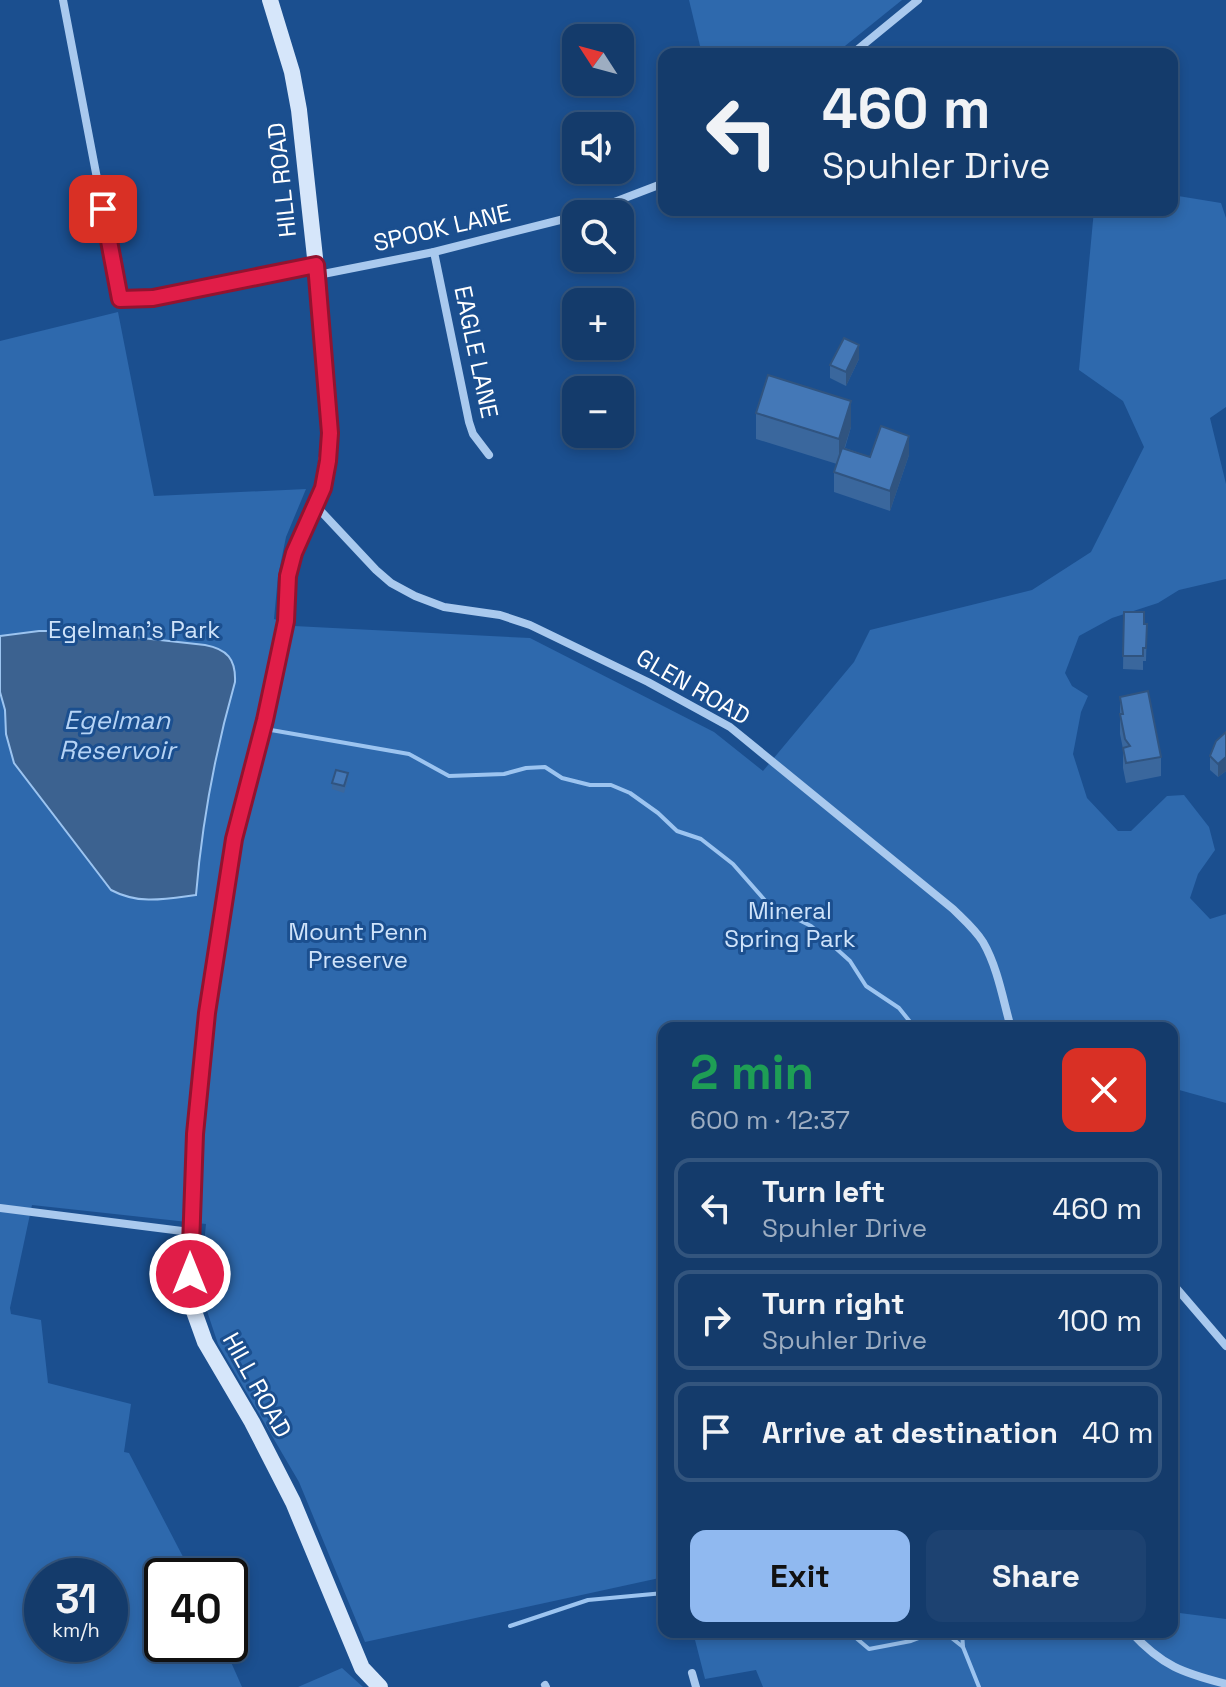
<!DOCTYPE html>
<meta charset="utf-8">
<style>
body{margin:0;font-family:"Space Grotesk",sans-serif;background:#1d4271;color:#f1f3f6;height:100vh;display:flex;flex-direction:column;font-size:30px;white-space:nowrap}
*{box-sizing:border-box;margin:0}
p{font-size:26px;color:#9dadc1}
.icon{flex:none;width:44px;height:44px;fill:none;stroke:currentColor;stroke-width:2;stroke-linecap:round;stroke-linejoin:round}
.map{position:relative;flex:1;overflow:hidden}
.details{position:absolute;left:658px;top:1022px;width:520px;height:616px;display:flex;flex-direction:column;background:#143b6b;border-radius:16px;box-shadow:0 4px 12px #0003,0 0 0 2px #33557e}
.details>*{flex:none}
.guide{position:absolute;left:658px;top:48px;width:520px;height:168px;border-radius:16px;box-shadow:0 4px 12px #0003,0 0 0 2px #33557e;background:#143b6b;color:#f1f3f6;overflow:hidden}
.needle{width:52px;rotate:306deg}
.fabs{position:absolute;left:562px;top:24px;display:grid;gap:16px}
.fabs a{display:grid;place-items:center;width:72px;height:72px;border-radius:16px;background:#143b6b;box-shadow:0 4px 12px #0003,0 0 0 2px #33557e;font-size:40px}
.speed{position:absolute;left:24px;top:1558px;display:flex;gap:16px;font-size:40px;font-weight:700;text-align:center}
.speed>*{display:grid;place-content:center;width:104px;height:104px;border-radius:50%;background:#143b6b;box-shadow:0 4px 12px #0003,0 0 0 2px #33557e;line-height:1}
.speed small{font-size:20px;font-weight:400}
.speed .limit{border:4px solid #111;border-radius:12px;background:#fff;color:#111}
.pin{position:absolute;display:grid;place-items:center;width:68px;height:68px;color:#fff;margin:-34px;border-radius:16px;box-shadow:0 4px 12px #0006}
.me{position:absolute;width:88px;margin:-44px;rotate:0deg;stroke-linejoin:round;filter:drop-shadow(0 0 6px #0008)}
.turn{display:flex;align-items:center;gap:28px;height:168px;padding:0 32px;font-size:36px}
.turn .icon{width:104px;height:104px;stroke-width:2.5}
.turn b{display:block;font-size:56px;line-height:68px}
.round{display:grid;place-items:center;flex:none;width:84px;height:84px;border-radius:16px;background:#1d4271}
.head{display:flex;align-items:center;justify-content:space-between;height:136px;padding:0 32px}
h1{font-size:48px;font-weight:700;line-height:60px;color:#1e9e55}
.primary-button{display:flex;gap:16px;margin-top:auto;padding:16px 32px}
.primary-button a{flex:1;height:92px;border-radius:16px;background:#90b9f0;color:#111;font-size:32px;font-weight:700;line-height:92px;text-align:center}
.primary-button a+a{background:#1d4271;color:#f1f3f6}
ul{padding:0;list-style:none}
li{display:flex;align-items:center;gap:24px;height:100px;margin:0 16px 12px;padding:0 16px;border:4px solid #33557e;border-radius:16px}
li div{flex:1}
li b{display:block;font-size:30px}
li em{font-style:normal}
.map>svg:first-child{display:block}
</style>
<div class="map">
<svg width="1226" height="1687" viewBox="0 0 1226 1687">
<rect width="100%" height="100%" fill="#1b4f8f"/>
<!-- green -->
<g fill="#2e69ad" fill-rule="evenodd">
<polygon points="689,0 902,0 835,54 702,54"/>
<path d="M 1172,195 L 1221,203 L 1226,218 L 1226,407 L 1210,418 L 1226,484 L 1226,579 L 1179,590 L 1158,603 L 1112,618 L 1079,636 L 1065,673 L 1072,686 L 1088,696 L 1081,712 L 1073,754 L 1087,798 L 1118,831 L 1131,831 L 1167,796 L 1184,795 L 1209,827 L 1215,850 L 1198,874 L 1190,898 L 1210,919 L 1226,914 L 1226,1103 L 1172,1088 L 1172,1028 L 664,1028 L 664,1577 L 365,1642 L 299,1482 L 218,1344 L 206,1308 L 202,1264 L 206,1224 L 32,1205 L 10,1308 L 11,1314 L 41,1320 L 48,1383 L 131,1404 L 124,1452 L 129,1453 L 193,1576 L 162,1576 L 162,1644 L 223,1644 L 242,1687 L 0,1687 L 0,341 L 118,312 L 154,496 L 306,489 L 286,537 L 278,576 L 274,619 L 294,626 L 530,638 L 714,732 L 763,771 L 854,662 L 870,630 L 1032,590 L 1091,552 L 1144,447 L 1123,401 L 1079,370 L 1094,210 L 1172,210 ZM 42,1576 L 110,1576 L 110,1644 L 42,1644 Z"/>
<polygon points="1172,1612 1226,1619 1226,1687 763,1687 756,1670 705,1679 693,1632 1172,1632"/>
<polygon points="342,1668 363,1687 298,1687"/>
</g>
<!-- water -->
<path fill="#3c6290" stroke="#9cc4f0" stroke-width="2" d="M 39,631 L 79,631 L 205,645 C 227,649 236,659 235,682 C 215,752 202,822 196,895 C 166,899 139,905 111,890 L 14,763 L 6,734 L 5,710 L 0,692 L 0,636 Z"/>
<g fill="none" stroke-linecap="round" stroke-linejoin="round">
<!-- stream -->
<g stroke="#9cc4f0" stroke-width="4">
<polyline points="271,730 409,754 449,776 504,774 526,768 545,767 562,778 590,785 611,785 630,793 658,813 677,831 701,839 733,864 769,905 811,926 850,961 866,986 899,1008 915,1028"/>
<polyline points="510,1626 588,1600 664,1593"/>
<polyline points="849,1632 869,1649 911,1641 935,1632"/>
<polyline points="944,1632 963,1647"/>
<polyline points="962,1632 963,1647 979,1687"/>
</g>
<!-- street -->
<g stroke="#a9c9ee" stroke-width="8">
<polyline points="63,0 120,299 153,298 316,265"/>
<polyline points="852,54 918,0"/>
<polyline points="583,214 664,183"/>
<polyline points="434,252 469,422 473,434 489,455"/>
<polyline points="318,275 434,252 576,216"/>
<path d="M 316,506 L 376,570 L 391,583 L 415,596 L 444,607 L 500,615 L 530,625 L 648,682 L 730,727 L 953,909 C 963,919 975,929 983,942 C 998,968 1003,1000 1011,1028"/>
<polyline points="0,1208 190,1232"/>
<polyline points="1172,1283 1226,1346"/>
<path d="M 1131,1632 C 1162,1666 1183,1673 1226,1684"/>
<polyline points="692,1673 696,1687"/>
<polyline points="545,1685 546,1687"/>
</g>
<!-- secondary -->
<polyline stroke="#d6e6fa" stroke-width="16" points="270,0 292,72 299,110 317,276 330,433 323,488 294,553 288,576 286,621 265,720 234,839 207,1013 195,1134 190,1232 191,1303 205,1342 252,1422 293,1502 362,1668 380,1687"/>
</g>
<!-- wall -->
<g fill="#3a679d">
<polygon points="859,359 846,386 830,378 830,365"/>
<polygon points="756,413 851,427 845,448 870,457 909,455 890,511 834,492 834,472 837,464 756,439"/>
<polygon points="1124,612 1144,624 1147,624 1146,661 1143,661 1143,670 1123,669"/>
<polygon points="1120,697 1161,757 1161,776 1126,783 1123,768 1123,749 1120,734"/>
<polygon points="1226,732 1226,771 1218,777 1210,770 1210,756"/>
<polygon points="348,780 344,793 332,789 332,783"/>
</g>
<!-- shaded-wall -->
<g fill="#305480">
<polygon points="859,345 859,359 846,386 846,372"/>
<polygon points="851,401 851,427 839,465 839,439"/>
<polygon points="909,436 909,455 890,511 890,491"/>
<polygon points="1226,757 1226,771 1218,777 1218,764"/>
</g>
<!-- building -->
<g fill="#4478b7" stroke="#305480" stroke-width="2">
<polygon points="844,338 859,345 846,372 830,365"/>
<polygon points="768,375 851,401 839,439 756,413"/>
<polygon points="881,426 909,436 890,491 834,472 842,448 870,457"/>
<polygon points="1124,612 1144,612 1144,624 1147,624 1146,648 1143,648 1143,656 1123,656"/>
<polygon points="1148,691 1161,757 1126,763 1123,748 1130,746 1125,739 1120,714 1123,714 1120,697"/>
<polygon points="1226,732 1226,757 1218,764 1210,756 1216,741"/>
<polygon points="336,770 348,773 344,786 332,783"/>
</g>
<g fill="none" stroke-linecap="round" stroke-linejoin="round">
<!-- route casing -->
<g stroke="#92132f" stroke-width="20">
<polyline id="route" points="103,209 120,299 153,298 316,265 317,276 330,433 328,461 323,488 294,553 288,576 286,621 265,720 234,839 207,1013 195,1134 190,1274"/>
</g>
<!-- route -->
<use href="#route" stroke="#e11d48" stroke-width="14"/>
</g>
<g text-anchor="middle" stroke-width="6" stroke-linejoin="round" paint-order="stroke">
<!-- street labels -->
<g font-size="24" fill="#fff" stroke="#1b4f8f">
<text transform="translate(282 180) rotate(-96)" y="8">HILL ROAD</text>
<text transform="translate(442 228) rotate(-13)" y="8">SPOOK LANE</text>
<text transform="translate(476 352) rotate(78)" y="8">EAGLE LANE</text>
<text transform="translate(693 687) rotate(30)" y="8">GLEN ROAD</text>
<text transform="translate(257 1385) rotate(61)" y="8">HILL ROAD</text>
</g>
<!-- park labels -->
<g font-size="24" fill="#cfe3fa" stroke="#1b4f8f">
<text x="134" y="638">Egelman's Park</text>
<text x="790" y="919">Mineral<tspan x="790" dy="28">Spring Park</tspan></text>
<text x="358" y="940">Mount Penn<tspan x="358" dy="28">Preserve</tspan></text>
</g>
<!-- water labels -->
<g font-size="26" font-style="italic" fill="#b5d3f5" stroke="#1b4f8f">
<text x="117" y="729">Egelman<tspan x="117" dy="30">Reservoir</tspan></text>
</g>
</g>
</svg>
<div class="fabs">
<a><svg class="needle" viewBox="-14 -14 28 28"><path d="M0-13l5 13h-10z" fill="#e53935"/><path d="M0 13l5-13h-10z" fill="#9dadc1"/></svg></a>
<a><svg class="icon" aria-label="sound" viewBox="0 0 24 24"><path d="M4 9h4l5-4v14l-5-4H4zM17 9q2 3 0 6"/></svg></a>
<a><svg class="icon" aria-label="search" viewBox="0 0 24 24"><circle cx="10" cy="10" r="6"/><path d="M15 15l6 6"/></svg></a>
<a>+</a>
<a>−</a>
</div>
<div class="speed"><div>31<small>km/h</small></div><div class="limit">40</div></div>
<div class="pin" style="left:103px;top:209px;background:#d93025"><svg class="icon" aria-label="arrive" viewBox="0 0 24 24"><path d="M6 21V4h12l-3 4 3 4H6"/></svg></div>
<svg class="me" style="left:190px;top:1274px" viewBox="-20 -20 40 40"><circle r="17" fill="#e11d48" stroke="#fff" stroke-width="3"/><path d="M0-11L8 9 0 5-8 9z" fill="#fff"/></svg>
<div class="guide">
<div class="turn"><svg class="icon" aria-label="left" viewBox="0 0 24 24"><path d="M17 20v-9H6M10 6l-5 5 5 5"/></svg><div><b>460 m</b>Spuhler Drive</div></div>
</div>
<section class="details">
<div class="head"><div><h1>2 min</h1><p>600 m · 12:37</p></div><a class="round" style="background:#d93025;color:#fff"><svg class="icon" aria-label="close" viewBox="0 0 24 24"><path d="M6 6l12 12M18 6L6 18"/></svg></a></div>
<ul>
<li><svg class="icon" aria-label="left" viewBox="0 0 24 24"><path d="M17 20v-9H6M10 6l-5 5 5 5"/></svg><div><b>Turn left</b><p>Spuhler Drive</p></div><em>460 m</em></li>
<li><svg class="icon" aria-label="right" viewBox="0 0 24 24"><path d="M7 20v-9h11M14 6l5 5-5 5"/></svg><div><b>Turn right</b><p>Spuhler Drive</p></div><em>100 m</em></li>
<li><svg class="icon" aria-label="arrive" viewBox="0 0 24 24"><path d="M6 21V4h12l-3 4 3 4H6"/></svg><div><b>Arrive at destination</b></div><em>40 m</em></li>
</ul>
<div class="primary-button"><a>Exit</a><a>Share</a></div>
</section>
</div>
